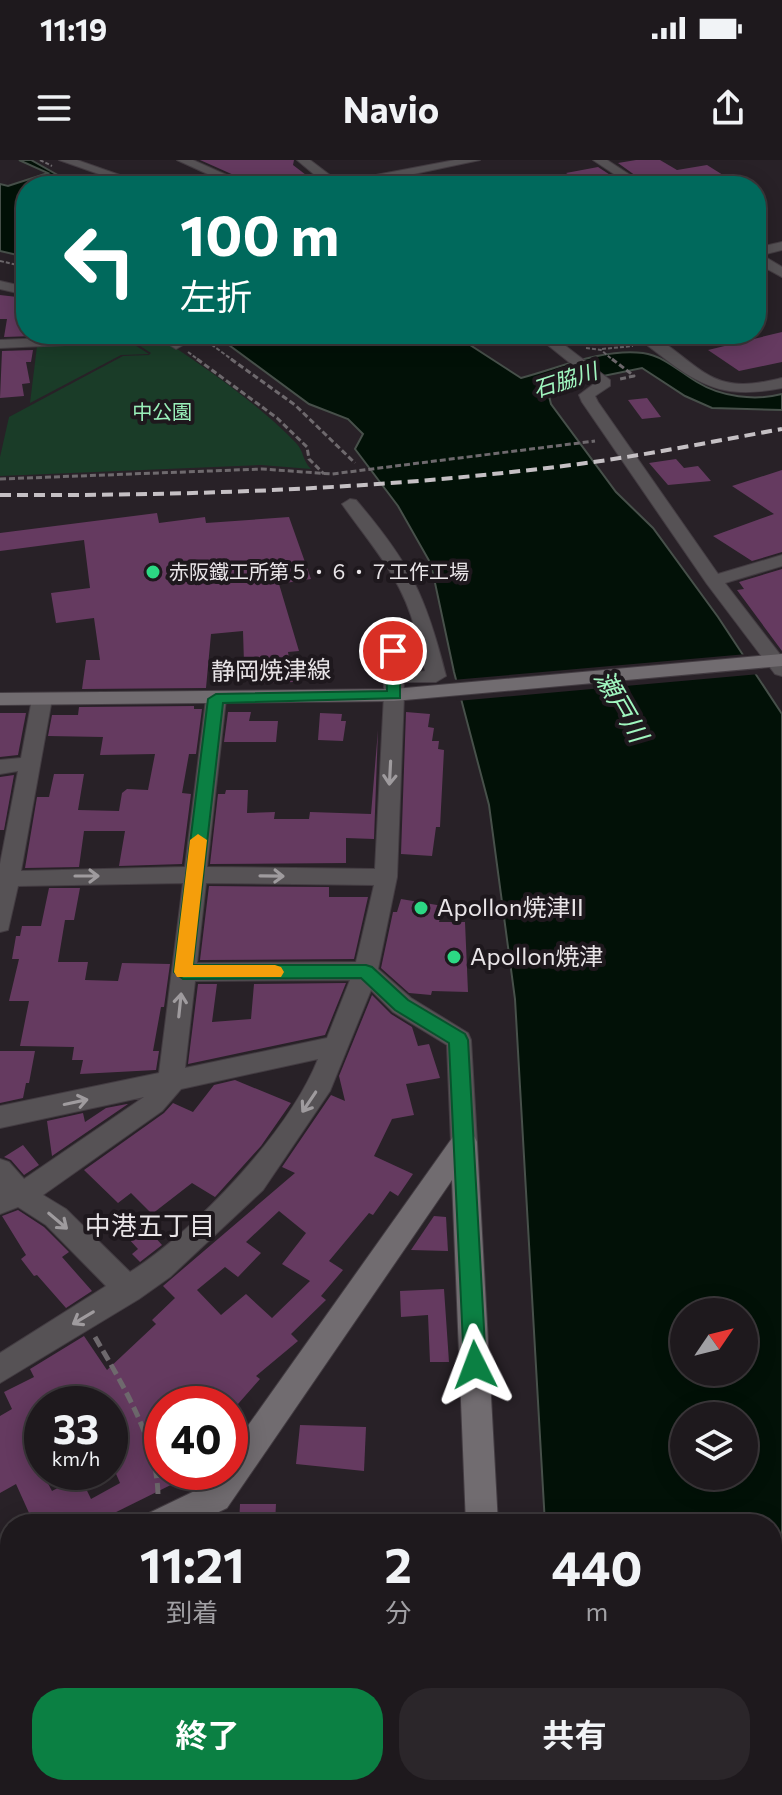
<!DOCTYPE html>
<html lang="ja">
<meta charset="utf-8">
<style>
body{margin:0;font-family:Commissioner,"Noto Sans JP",sans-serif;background:#2b262a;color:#f1f3f6;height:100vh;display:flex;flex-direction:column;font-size:30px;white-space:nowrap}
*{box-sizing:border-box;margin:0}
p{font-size:26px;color:#a1a0a4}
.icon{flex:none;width:44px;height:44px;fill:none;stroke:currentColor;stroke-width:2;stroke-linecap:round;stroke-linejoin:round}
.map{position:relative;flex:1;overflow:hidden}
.details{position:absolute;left:0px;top:1354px;width:782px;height:282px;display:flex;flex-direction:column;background:#1e191d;border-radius:32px 32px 0 0;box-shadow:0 4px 20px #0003,0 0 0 2px #3c383b}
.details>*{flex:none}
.hud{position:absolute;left:16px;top:16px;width:750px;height:168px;border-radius:32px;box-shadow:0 4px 20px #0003,0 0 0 2px #3c383b;background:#00695c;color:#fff;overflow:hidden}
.needle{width:52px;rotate:55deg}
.tools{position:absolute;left:670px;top:1138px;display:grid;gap:16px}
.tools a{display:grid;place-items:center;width:88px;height:88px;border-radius:50%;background:#1e191d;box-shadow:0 4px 20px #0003,0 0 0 2px #3c383b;font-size:40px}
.speed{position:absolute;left:24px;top:1226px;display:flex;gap:16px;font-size:40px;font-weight:700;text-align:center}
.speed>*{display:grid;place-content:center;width:104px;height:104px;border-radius:50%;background:#1e191d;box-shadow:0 4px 20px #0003,0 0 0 2px #3c383b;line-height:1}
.speed small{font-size:20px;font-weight:400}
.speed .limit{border:12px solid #d22;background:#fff;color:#111}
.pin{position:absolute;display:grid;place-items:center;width:68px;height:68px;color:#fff;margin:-34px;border:4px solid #fff;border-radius:50%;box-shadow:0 2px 8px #0007}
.me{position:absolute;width:88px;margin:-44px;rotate:357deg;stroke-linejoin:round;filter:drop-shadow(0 0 6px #0008)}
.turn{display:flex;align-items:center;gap:28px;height:168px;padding:0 32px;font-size:36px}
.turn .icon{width:104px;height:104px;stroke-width:2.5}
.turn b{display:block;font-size:56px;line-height:68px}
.eta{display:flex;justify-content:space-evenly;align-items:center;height:136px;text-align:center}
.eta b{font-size:48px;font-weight:700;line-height:56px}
.action{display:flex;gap:16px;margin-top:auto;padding:16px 32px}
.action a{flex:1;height:92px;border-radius:32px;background:#0b8043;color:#fff;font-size:32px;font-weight:700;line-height:92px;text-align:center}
.action a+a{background:#2b262a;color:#f1f3f6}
.status{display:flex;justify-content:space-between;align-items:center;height:56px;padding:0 40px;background:#1e191d;direction:ltr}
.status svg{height:22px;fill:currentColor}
header{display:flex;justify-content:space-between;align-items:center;height:104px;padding:0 32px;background:#1e191d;font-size:36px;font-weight:700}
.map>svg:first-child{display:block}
</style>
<div class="status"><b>11:19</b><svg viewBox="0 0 49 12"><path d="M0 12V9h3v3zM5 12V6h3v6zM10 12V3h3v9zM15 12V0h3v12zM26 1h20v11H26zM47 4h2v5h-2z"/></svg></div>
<header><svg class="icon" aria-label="menu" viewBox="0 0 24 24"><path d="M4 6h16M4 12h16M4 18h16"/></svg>Navio<svg class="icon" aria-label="share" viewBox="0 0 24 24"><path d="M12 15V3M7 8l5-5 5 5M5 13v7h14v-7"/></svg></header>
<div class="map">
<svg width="782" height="1635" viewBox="0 0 782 1635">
<rect width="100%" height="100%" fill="#282127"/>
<!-- green -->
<g fill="#1a3c28">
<path d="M 142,181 L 149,185 L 168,183 C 212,212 259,245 296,283 C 304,291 302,300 311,309 L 261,305 L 0,316 L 0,297 L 9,257 L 123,196 L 149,195 L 151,193 L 134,182 Z"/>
<polygon points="130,182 149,194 121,195 30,243 37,186"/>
</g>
<!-- water -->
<g fill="#021107" stroke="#47504a" stroke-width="2" fill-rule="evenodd">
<polygon points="19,0 31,0 77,26 26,26 26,97 0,91 0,24 8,26 48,13"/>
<path d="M 214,174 L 453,174 L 521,218 C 559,208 603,188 643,193 C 664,196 680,212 697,222 C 721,237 755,241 782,234 L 782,250 L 712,248 L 685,236 L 642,208 L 569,223 L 548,232 L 551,244 L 616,332 L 653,368 L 718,457 L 782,554 L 782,1635 L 559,1635 L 559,1626 L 772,1626 L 772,1364 L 545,1364 L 515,839 L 489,645 L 454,512 L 431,404 L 398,346 L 355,289 L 363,274 L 348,259 L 309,244 ZM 684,1152 L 744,1152 L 744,1212 L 684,1212 ZM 684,1256 L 744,1256 L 744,1316 L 684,1316 Z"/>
</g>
<!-- pier -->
<polygon fill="#282127" points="747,494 760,514 457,541 452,520"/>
<!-- building -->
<g fill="#653a60" fill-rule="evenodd">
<polygon points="200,0 294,0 293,5 310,18 269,25 258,16 245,20"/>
<polygon points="636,0 660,0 677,10 707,5 731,20 705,26 650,26 618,3"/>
<polygon points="598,7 627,26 586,26 566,13"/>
<polygon points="0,135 26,138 26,174 34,176 4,177 7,159 0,159"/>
<polygon points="782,172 782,202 739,211 708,190"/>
<polygon points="33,190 31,202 26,202 30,223 22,224 24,236 0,238 2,191"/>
<polygon points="647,238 661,257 642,259 628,240"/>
<polygon points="676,299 684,308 698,306 711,321 668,325 649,303"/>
<polygon points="782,310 782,392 752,401 713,376 774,354 732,326"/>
<polygon points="157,353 159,363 205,357 206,363 289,357 311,419 279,424 299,491 288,492 293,522 255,524 252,502 244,503 243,471 211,474 206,528 82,529 86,500 100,500 94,458 56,463 51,433 90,428 84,380 0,391 0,373"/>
<polygon points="782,409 782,491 737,430 744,429 739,422"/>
<polygon points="194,546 194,549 202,549 196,594 189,594 182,633 191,634 182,704 119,706 125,671 84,671 79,707 25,708 37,637 49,637 54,614 84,614 78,650 119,651 122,633 127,629 148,630 155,594 100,595 103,577 48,576 52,555 78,555 79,547"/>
<polygon points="228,552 251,552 249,561 278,561 276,582 224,582"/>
<polygon points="406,552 430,554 428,567 434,568 432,581 439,581 438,589 444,590 440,667 436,667 432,696 401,694"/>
<polygon points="0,553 26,553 18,595 0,597"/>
<polygon points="320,553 342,554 341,561 346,561 343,581 318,580"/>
<polygon points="378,570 374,679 346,678 346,703 210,704 218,634 225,634 226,630 248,630 247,653 275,652 274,659 309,659 310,652 371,654"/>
<polygon points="14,615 4,670 0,670 0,617"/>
<polygon points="209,726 329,727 329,737 368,737 354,799 200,800"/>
<polygon points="49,728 80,728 74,760 65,760 58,802 88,802 85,820 118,821 122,803 170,804 164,847 161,847 153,891 159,891 156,910 80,914 83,900 72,900 74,887 20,886 29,841 9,841 19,799 12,799 16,776 20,776 22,766 41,766"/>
<polygon points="401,739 443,746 439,762 465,762 468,832 432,831 431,835 409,833 381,808 393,752 397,752"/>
<polygon points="346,823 325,875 188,904 198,824 217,824 212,862 251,859 254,824"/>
<path d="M 372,835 L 391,854 L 412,867 L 418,886 L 429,884 L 440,918 L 406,924 L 414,955 L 392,959 L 374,996 L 413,1014 L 398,1036 L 390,1031 L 373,1055 L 369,1053 L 329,1101 L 343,1110 L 321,1136 L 326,1140 L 291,1174 L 298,1181 L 256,1216 L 260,1219 L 238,1244 L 162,1244 L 162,1312 L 197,1312 L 92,1364 L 34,1364 L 16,1324 L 0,1333 L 0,1256 L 12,1249 L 4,1232 L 34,1217 L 30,1209 L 84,1176 L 107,1210 L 156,1164 L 152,1160 L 175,1138 L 163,1126 L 295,1013 L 282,1007 L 331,935 L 345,941 L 339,916 ZM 279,1051 L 306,1073 L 282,1104 L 310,1121 L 272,1158 L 246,1134 L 221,1155 L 197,1130 L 225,1107 L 238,1117 L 261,1093 L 246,1082 ZM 42,1244 L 110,1244 L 110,1300 L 120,1323 L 91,1339 L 80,1316 L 52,1331 L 42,1312 Z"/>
<polygon points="0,891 35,891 29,923 26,923 23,938 0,943"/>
<polygon points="235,920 291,943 261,986 215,1037 192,1023 152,1054 131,1033 118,1043 84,1010 164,953 173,943 193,952 214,925"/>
<polygon points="127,944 128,944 52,996 47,961 83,953 85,962 106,948"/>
<polygon points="23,985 39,1005 24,1015 11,1000 4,997"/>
<polygon points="18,1050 44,1067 69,1092 62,1097 92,1131 66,1148 37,1115 34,1116 21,1099 26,1095 2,1056"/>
<polygon points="434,1056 446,1057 448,1091 411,1090"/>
<polygon points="145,1066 162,1085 140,1102 132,1094 138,1089 128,1078"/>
<polygon points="444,1129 449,1202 430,1202 428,1155 401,1157 400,1131"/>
<polygon points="300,1265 366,1267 364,1311 296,1304"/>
<polygon points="240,1344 276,1344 275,1364 239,1364"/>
</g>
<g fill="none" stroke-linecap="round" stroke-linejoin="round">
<!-- street casing -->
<g stroke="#433c42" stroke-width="2">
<g id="street">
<polygon points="59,0 77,0 151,26 133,26"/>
<polygon points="177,0 193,0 251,26 234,26"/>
<polygon points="297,0 310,0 339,22 455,0 480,0 357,26 328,26"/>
<polygon points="593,0 607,0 647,26 632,26"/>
<polygon points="782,82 782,90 762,95 782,107 782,117 756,103 756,88"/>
<polygon points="0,121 26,127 26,135 0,129"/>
<polygon points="136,174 139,178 132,182 0,188 0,180"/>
<polygon points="152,174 169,174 183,185 176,189"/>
<polygon points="534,174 550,174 610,220 610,226 595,236 598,242 718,414 782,395 782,406 725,423 782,497 782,516 775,514 707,424 582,242 579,235 595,223"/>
<path d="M 635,174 C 670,174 691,214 726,222 C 745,227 764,222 782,218 L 782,228 C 731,238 705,230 664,198 C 654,190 643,183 635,174 Z"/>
<path d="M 350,339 L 356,340 C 410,403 426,436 446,516 L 436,522 L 406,522 L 403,518 L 406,514 L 425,511 L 418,480 L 402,480 L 404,535 L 397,717 L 378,809 L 411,838 L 468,873 L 471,880 L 477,982 L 473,990 L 464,993 L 455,990 L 451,982 L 447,885 L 393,852 L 371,830 L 330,931 L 263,1030 L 170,1117 L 139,1139 L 0,1223 L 0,1193 L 106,1126 L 46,1065 L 18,1047 L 0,1054 L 0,999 L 9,1002 L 24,1019 L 144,937 L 0,968 L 0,946 L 159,913 L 183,723 L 18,726 L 8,770 L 0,772 L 0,704 L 18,611 L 0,614 L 0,600 L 21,598 L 32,539 L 42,533 L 49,535 L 52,539 L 21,711 L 185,707 L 206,539 L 216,533 L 223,535 L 226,539 L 207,707 L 375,709 L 384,535 L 383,475 L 392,469 L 415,469 C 402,418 371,385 342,344 ZM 206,723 L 374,725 L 356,802 L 197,803 ZM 350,820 L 327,878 L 185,908 L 195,821 ZM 318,899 C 289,972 196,1070 130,1112 L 66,1049 L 43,1035 L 162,951 L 181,929 Z"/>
</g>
</g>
<!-- secondary casing -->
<g stroke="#433c42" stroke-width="2">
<g id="secondary">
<polygon points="782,494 782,506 394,541 0,545 0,533 394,529"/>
<polygon points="464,971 473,974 477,982 498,1364 466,1364 452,1020 227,1348 194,1364 144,1364 149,1353 205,1326 215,1312 230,1312 230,1291 455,974"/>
<polygon points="10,1418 10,1452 0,1457 0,1423"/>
<polygon points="159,1626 195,1626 194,1635 158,1635"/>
<rect x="477" y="1626" width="36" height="9"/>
</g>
</g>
<!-- path-far2 -->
<g stroke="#6e696d" stroke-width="2" stroke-dasharray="4 2" stroke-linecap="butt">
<polyline points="40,0 52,6"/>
<polyline points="0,101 26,107"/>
<polyline points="197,174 234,201"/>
<polyline points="586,188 601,190 614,201"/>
<polyline points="602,189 633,186"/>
<polyline points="188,192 200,201"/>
</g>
<!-- path-far1 -->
<g stroke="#6e696d" stroke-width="3" stroke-dasharray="6 3" stroke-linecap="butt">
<polyline points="197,199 277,258 307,287 309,299 324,314"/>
<polyline points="231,199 295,245 355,303"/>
<polyline points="612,199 634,216 620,219"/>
<polyline points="0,319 262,309 332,314 595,281"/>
</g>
<!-- path -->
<path stroke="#6e696d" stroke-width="5" stroke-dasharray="11 5" stroke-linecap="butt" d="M 95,1177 C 122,1224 158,1281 158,1337"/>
<!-- street -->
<use href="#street" fill="#565255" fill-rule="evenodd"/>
<!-- secondary -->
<use href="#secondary" fill="#716c70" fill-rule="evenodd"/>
<!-- rail -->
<path stroke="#c5c0c4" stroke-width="4" stroke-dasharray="11 6" stroke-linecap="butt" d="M 0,335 C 194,336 387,329 579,304 C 647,295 715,281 782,269"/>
</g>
<!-- one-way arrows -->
<defs><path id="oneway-shaft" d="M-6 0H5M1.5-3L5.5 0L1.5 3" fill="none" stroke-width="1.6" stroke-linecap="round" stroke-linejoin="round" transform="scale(2)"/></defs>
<g stroke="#9f9b9e">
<use href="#oneway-shaft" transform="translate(390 613) rotate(93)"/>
<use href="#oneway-shaft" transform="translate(87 716)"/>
<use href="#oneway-shaft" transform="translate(272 716) rotate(1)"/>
<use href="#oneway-shaft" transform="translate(180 845) rotate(-84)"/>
<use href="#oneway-shaft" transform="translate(76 942) rotate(-12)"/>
<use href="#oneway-shaft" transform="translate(309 942) rotate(124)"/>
<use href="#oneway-shaft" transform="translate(58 1061) rotate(40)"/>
<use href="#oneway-shaft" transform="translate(83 1158) rotate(149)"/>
</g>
<!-- route -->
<polygon fill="#0b8043" stroke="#07532c" stroke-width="2" points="393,487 400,491 400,538 223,543 193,805 366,805 372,807 408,840 465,874 468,880 486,1205 483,1212 475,1215 467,1212 464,1205 449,883 395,850 361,818 183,819 174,812 208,539 216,534 387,531 386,491"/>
<!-- slow -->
<polygon fill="#f59e0b" points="198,674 207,680 193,805 275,805 281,807 284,812 281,817 177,817 174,812 190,680"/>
<!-- markers -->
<g fill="#2cd884" stroke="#1e181d" stroke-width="3">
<circle cx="153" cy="412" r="8"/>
<circle cx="421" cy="748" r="8"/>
<circle cx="454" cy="797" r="8"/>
</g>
<g text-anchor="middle" stroke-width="8" stroke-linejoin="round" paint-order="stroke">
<!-- far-park labels -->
<g font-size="20" fill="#9af0ba" stroke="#1e181d">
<text x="162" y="259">中公園</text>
</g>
<!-- far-poi labels -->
<g font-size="20" fill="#e8e4e7" stroke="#1e181d" text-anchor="start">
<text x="169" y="419">赤阪鐵工所第５・６・７工作工場</text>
</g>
<!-- far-water labels -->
<g font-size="22" font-style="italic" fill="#a0f6bf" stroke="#1e181d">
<text transform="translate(565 220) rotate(-18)" y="8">石脇川</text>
</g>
<!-- street labels -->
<g font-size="24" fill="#e8e4e7" stroke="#1e181d">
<text transform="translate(271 511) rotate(-1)" y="8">静岡焼津線</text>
</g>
<!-- poi labels -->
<g font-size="24" fill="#e8e4e7" stroke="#1e181d" text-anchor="start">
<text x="437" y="756">Apollon焼津II</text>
<text x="470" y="805">Apollon焼津</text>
</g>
<!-- water labels -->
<g font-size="26" font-style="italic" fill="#a0f6bf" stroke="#1e181d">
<text transform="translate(621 546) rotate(60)" y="9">瀬戸川</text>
</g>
<!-- neighbourhood labels -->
<g font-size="26" fill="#e8e4e7" stroke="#1e181d">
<text x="150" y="1075">中港五丁目</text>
</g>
</g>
</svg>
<div class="tools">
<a><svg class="needle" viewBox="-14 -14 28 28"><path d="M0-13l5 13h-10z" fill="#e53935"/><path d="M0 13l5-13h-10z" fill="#a1a0a4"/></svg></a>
<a><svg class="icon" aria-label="layers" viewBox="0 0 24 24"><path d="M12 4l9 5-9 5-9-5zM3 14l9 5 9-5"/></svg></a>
</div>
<div class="speed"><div>33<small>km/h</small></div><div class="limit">40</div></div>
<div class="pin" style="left:393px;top:491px;background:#d93025"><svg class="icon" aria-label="arrive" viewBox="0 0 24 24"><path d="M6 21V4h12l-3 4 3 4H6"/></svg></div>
<svg class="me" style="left:475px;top:1205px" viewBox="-20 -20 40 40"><path d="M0-17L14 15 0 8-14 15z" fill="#0b8043" stroke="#fff" stroke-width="4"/></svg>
<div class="hud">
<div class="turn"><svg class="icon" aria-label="left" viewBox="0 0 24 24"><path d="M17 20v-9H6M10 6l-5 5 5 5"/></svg><div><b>100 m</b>左折</div></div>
</div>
<section class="details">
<div class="eta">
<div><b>11:21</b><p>到着</p></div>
<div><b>2</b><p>分</p></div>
<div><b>440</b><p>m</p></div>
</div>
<div class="action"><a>終了</a><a>共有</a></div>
</section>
</div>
